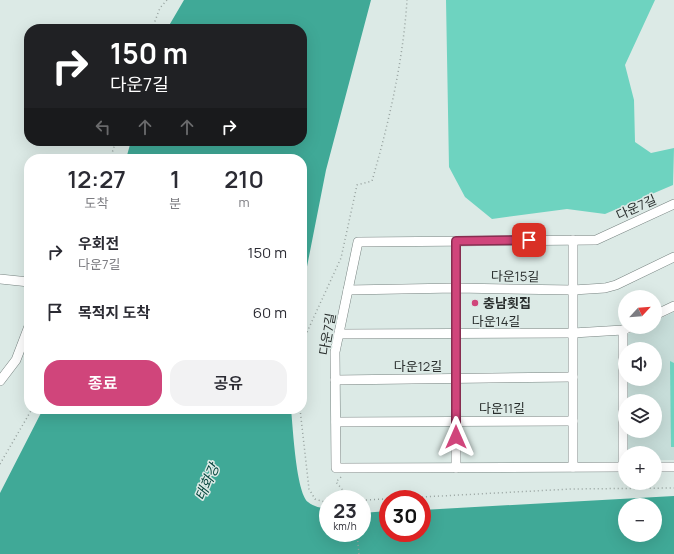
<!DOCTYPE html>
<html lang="ko">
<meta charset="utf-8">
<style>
body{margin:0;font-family:Manrope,"Noto Sans KR",sans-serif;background:#f2f2f3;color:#2b2b33;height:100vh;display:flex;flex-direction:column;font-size:15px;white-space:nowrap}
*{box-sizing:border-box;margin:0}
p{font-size:13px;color:#7c7c81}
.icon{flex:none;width:22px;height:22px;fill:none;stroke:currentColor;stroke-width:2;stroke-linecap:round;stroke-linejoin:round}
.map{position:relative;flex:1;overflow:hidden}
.details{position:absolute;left:24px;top:154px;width:283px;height:260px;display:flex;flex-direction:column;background:#fff;border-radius:16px;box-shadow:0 4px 16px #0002}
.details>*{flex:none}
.top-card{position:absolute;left:24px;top:24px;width:283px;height:122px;border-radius:16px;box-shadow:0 4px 16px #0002;background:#202124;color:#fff;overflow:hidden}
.needle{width:26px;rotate:64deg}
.tools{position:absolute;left:618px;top:290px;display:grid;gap:8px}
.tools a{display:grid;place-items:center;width:44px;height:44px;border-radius:50%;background:#fff;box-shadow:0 4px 16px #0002;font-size:20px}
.speed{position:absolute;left:319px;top:490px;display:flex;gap:8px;font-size:20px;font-weight:700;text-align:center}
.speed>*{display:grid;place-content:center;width:52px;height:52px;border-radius:50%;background:#fff;box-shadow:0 4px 16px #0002;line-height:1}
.speed small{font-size:10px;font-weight:400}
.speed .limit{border:6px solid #d22;background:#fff;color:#111}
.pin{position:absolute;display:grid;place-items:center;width:34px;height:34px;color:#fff;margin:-17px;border-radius:8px;box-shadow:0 2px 6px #0006}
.me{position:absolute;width:44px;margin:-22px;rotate:0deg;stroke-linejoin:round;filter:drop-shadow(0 0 3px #0008)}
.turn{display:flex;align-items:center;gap:14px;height:84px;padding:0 20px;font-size:18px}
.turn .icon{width:52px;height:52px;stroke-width:2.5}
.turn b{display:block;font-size:28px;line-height:34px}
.lanes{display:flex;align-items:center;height:38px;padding:0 20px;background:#0003;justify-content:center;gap:20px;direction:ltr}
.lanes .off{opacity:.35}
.eta{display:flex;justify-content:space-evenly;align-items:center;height:68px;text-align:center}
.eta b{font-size:24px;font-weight:600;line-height:28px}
.cta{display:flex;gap:8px;margin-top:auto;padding:8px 20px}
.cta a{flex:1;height:46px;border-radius:16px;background:#d0457b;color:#fff;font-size:16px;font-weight:600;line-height:46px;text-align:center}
.cta a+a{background:#f2f2f3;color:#2b2b33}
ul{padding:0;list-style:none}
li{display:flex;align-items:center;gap:12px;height:60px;padding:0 20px}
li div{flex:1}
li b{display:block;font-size:15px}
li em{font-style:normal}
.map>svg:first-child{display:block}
</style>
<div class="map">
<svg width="674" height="554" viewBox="0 0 674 554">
<rect width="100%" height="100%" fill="#dceae6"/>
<!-- built -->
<polygon fill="#c7ddd9" points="674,312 674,460 655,460 655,453 627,453 627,431 655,431 655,401 628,401 628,379 655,379 655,349 628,349 628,334 642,327 655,327 655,321"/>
<!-- green -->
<g fill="#6ed3c0">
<polygon points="446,0 655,0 625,65 634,100 635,142 651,153 674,148 673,185 605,214 567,209 492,219 465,197 449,167"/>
<polygon points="670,361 674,363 674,447 671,447"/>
</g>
<!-- water -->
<g fill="#40a997" fill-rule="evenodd">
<polygon points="184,0 371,0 326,170 302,292 302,159 126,159 131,141 302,141 302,29 167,29"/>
<path d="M 43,409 L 291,409 C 293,427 296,492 308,502 C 314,507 321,508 328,508 L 328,533 L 362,533 L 362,513 L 388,511 L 388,533 L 422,533 L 422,510 L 674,496 L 674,554 L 0,554 L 0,493 ZM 625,505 L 655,505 L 655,535 L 625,535 Z"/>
</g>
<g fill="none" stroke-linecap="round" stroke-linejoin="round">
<!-- minor casing -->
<g stroke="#778380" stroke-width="10">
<g id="minor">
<polyline points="573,240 573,467"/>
<polyline points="456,241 456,468"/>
<polyline points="0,279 29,282"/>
<polyline points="348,290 456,288 573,290 605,288 616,285 674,257"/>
<polyline points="655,315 674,306"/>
<polyline points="339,334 573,333 623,330 630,327"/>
<polyline points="335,380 573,377"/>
<polyline points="0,381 16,360 29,326"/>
<polyline points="336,422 573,421"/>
<polyline points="623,467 623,330"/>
<polyline points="625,467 336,468 335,352 358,242 596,240 674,204"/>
<polyline points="655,467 674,467"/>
</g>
</g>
<!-- path -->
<g stroke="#97a29f" stroke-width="1.5" stroke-dasharray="1 3" stroke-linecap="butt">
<polyline points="152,29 160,8 167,0"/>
<polyline points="110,159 116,141"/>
<path d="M 302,343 L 341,258 L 357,185 L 372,181 C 389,122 403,62 407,0"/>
<polyline points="300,409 309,489 315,499 328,503"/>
<polyline points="0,464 32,409"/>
<polyline points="341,477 336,482 346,494 366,500 362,503"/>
<polyline points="366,500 571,489 674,488"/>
<polyline points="357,533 359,554"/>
</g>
<!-- minor -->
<use href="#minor" stroke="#fff" stroke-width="9"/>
</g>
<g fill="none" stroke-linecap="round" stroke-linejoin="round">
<!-- route casing -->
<g stroke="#872d50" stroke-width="10">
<polyline id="route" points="456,437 456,241 529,240"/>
</g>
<!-- route -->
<use href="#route" stroke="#d0457b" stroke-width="7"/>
</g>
<!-- markers -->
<circle fill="#d0457b" stroke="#dceae6" stroke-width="1.5" cx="475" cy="303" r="4"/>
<g text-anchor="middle" stroke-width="3" stroke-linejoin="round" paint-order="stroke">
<!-- street labels -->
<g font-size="13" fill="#2a2f2e" stroke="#dceae6">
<text transform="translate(636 207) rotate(-24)" y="5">다운7길</text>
<text transform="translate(515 276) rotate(1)" y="5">다운15길</text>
<text x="496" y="326">다운14길</text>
<text transform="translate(327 334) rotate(-80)" y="5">다운7길</text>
<text x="418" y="371">다운12길</text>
<text x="502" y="413">다운11길</text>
</g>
<!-- poi labels -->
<g font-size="13" font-weight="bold" fill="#2a2f2e" stroke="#dceae6" text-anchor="start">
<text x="483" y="308">충남횟집</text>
</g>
<!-- water labels -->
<g font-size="14" font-style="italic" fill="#09483f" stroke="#dceae6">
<text transform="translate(207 482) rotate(-66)" y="5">태화강</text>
</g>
</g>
</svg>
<div class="tools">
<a><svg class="needle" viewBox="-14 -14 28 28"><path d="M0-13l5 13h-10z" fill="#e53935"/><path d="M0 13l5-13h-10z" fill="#7c7c81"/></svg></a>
<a><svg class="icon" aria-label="sound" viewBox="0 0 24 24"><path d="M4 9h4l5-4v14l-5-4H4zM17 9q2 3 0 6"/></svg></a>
<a><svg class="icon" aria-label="layers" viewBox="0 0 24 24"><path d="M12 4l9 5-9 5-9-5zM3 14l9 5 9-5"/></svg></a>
<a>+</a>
<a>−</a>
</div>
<div class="speed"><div>23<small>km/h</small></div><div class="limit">30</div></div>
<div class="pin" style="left:529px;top:240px;background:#d93025"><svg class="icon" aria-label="arrive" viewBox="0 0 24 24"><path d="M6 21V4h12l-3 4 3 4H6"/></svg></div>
<svg class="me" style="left:456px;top:437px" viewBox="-20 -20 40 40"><path d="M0-17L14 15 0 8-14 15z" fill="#d0457b" stroke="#fff" stroke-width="4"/></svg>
<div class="top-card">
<div class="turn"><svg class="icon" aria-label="right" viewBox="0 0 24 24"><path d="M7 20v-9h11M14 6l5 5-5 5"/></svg><div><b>150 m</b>다운7길</div></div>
<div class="lanes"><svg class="icon off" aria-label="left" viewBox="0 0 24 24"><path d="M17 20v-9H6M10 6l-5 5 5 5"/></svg><svg class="icon off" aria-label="ahead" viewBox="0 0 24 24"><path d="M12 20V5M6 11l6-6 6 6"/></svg><svg class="icon off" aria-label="ahead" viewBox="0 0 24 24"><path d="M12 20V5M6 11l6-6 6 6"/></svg><svg class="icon" aria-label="right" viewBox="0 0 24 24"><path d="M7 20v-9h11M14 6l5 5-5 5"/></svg></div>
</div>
<section class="details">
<div class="eta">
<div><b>12:27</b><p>도착</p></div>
<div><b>1</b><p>분</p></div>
<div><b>210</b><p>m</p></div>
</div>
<ul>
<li><svg class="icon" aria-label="right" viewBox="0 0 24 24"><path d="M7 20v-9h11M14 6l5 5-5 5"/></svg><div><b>우회전</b><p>다운7길</p></div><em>150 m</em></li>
<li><svg class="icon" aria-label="arrive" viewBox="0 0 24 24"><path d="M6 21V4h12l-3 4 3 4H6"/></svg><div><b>목적지 도착</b></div><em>60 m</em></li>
</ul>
<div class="cta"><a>종료</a><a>공유</a></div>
</section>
</div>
